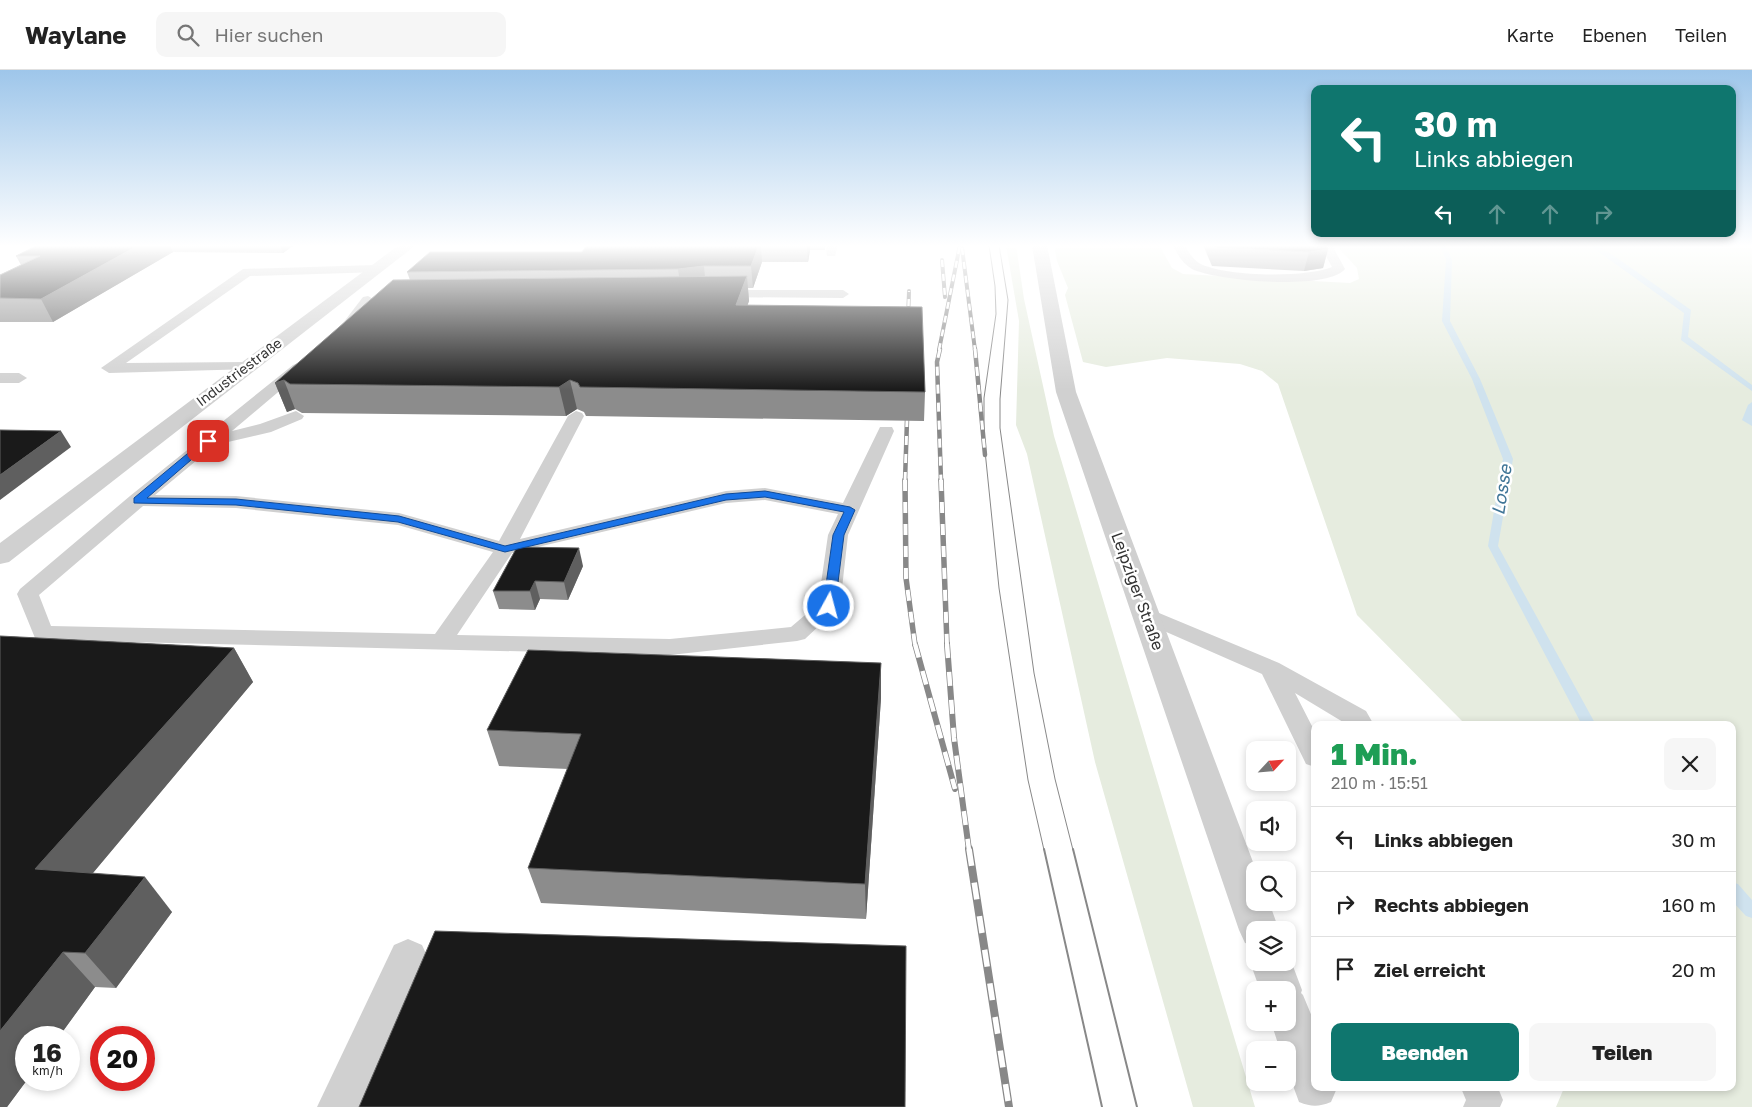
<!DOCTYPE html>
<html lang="de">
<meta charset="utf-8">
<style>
body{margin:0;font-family:"Golos Text",sans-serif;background:#f6f6f6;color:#222;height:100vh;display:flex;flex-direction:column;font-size:19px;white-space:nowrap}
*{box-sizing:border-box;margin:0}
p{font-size:16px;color:#767676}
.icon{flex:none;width:28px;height:28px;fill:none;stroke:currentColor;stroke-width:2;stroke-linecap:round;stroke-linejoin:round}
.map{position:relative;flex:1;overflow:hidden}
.drawer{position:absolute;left:1311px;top:651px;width:425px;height:370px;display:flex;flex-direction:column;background:#fff;border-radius:10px;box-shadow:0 2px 8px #0003}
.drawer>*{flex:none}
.banner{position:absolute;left:1311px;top:15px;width:425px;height:152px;border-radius:10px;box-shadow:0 2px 8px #0003;background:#0f766e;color:#fff;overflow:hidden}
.needle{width:32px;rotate:64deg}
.fabs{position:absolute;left:1246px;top:671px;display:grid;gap:10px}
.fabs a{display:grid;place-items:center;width:50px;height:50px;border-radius:10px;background:#fff;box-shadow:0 2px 8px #0003;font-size:25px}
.speed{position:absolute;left:15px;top:956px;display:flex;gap:10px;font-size:25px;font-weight:700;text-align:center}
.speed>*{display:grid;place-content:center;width:65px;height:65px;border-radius:50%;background:#fff;box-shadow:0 2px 8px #0003;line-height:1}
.speed small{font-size:12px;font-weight:400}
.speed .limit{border:8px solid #d22;background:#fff;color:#111}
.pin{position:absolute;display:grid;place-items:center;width:42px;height:42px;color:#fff;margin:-21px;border-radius:10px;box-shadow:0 2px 8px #0006}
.me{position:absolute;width:55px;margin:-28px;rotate:7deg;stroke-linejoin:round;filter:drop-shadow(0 0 4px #0008)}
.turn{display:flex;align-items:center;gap:18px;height:105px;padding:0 20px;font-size:22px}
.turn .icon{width:65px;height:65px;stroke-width:2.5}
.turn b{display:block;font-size:35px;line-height:42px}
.lanes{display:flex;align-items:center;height:48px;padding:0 20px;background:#0003;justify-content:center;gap:25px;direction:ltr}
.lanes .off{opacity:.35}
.round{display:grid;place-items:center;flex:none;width:52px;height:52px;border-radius:10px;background:#f6f6f6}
.head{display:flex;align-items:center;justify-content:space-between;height:85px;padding:0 20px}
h1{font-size:30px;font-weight:800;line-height:38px;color:#1e9e55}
.action{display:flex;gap:10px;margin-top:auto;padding:10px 20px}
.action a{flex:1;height:58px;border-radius:10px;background:#0f766e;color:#fff;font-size:20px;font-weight:800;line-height:58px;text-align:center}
.action a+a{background:#f6f6f6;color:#222}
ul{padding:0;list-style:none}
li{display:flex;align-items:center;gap:15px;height:65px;padding:0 20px;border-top:1px solid #e0e0e0}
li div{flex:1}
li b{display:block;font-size:19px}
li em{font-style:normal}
header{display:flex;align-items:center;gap:30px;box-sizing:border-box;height:70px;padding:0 25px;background:#fff;border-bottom:1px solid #e0e0e0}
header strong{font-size:24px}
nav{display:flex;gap:28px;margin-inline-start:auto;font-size:18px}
.search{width:350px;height:45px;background:#f6f6f6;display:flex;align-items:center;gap:12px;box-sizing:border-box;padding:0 18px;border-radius:10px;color:#767676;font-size:19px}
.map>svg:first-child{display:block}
</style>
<header>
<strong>Waylane</strong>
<div class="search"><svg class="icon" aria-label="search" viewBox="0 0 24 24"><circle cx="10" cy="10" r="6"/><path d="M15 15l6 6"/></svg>Hier suchen</div>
<nav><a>Karte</a><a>Ebenen</a><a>Teilen</a></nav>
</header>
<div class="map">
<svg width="1752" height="1037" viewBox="0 0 1752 1037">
<rect width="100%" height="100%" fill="#fff"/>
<!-- green -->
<g fill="#e6ecdf">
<polygon points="1006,175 1016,175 1024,229 1054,366 1255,1037 1193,1037 1095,692 1027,384 1016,355 1019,251"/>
<polygon points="1054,175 1159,175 1172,198 1183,204 1350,213 1359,209 1357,198 1336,175 1752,175 1752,1037 1556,1037 1564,1018 1732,1018 1732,655 1466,655 1357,545 1278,314 1262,301 1240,294 1167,288 1106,297 1083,292 1065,225 1068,218 1057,191"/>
</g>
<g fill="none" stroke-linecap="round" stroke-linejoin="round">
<!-- stream -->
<g fill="#cfe2ee" fill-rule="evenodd">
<polygon points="1440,175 1446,175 1452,190 1450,251 1480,309 1513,389 1498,476 1596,655 1582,655 1488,476 1503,389 1472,309 1442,251 1446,190"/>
<polygon points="1589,175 1597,175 1617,188 1691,240 1688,267 1752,315 1752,321 1681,270 1684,243"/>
<polygon points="1752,332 1752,356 1742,350 1748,335"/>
<polygon points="1732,812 1738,814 1752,830 1752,848 1746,846 1732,831"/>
</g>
<!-- service -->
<g fill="#d0d0d0" fill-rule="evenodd">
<polygon points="826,175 838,175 835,186 827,186"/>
<path d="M 1173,175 L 1185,175 C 1188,182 1193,189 1199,193 C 1224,207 1306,208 1332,197 L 1320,175 L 1332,175 L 1345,199 C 1327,221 1217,211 1192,199 C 1183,194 1177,184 1173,175 Z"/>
<polygon points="375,195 379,196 381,199 379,202 250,206 126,293 248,292 255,296 253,299 109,303 101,298 243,199"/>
<polygon points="719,220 843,220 849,224 843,228 714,227 713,224"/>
<polygon points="368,226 375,230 350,263 340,263 338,260 340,257 363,227"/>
<path d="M 298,293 L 306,298 L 303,301 L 232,361 L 260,354 L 296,341 L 304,346 L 302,349 L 271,362 L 215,375 L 155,425 L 236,426 L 399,443 L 499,471 L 568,346 L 576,341 L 582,343 L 584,346 L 520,469 L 726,421 L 765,418 L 843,433 L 880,357 L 892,357 L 894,361 L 848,465 L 840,536 L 805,569 L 797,571 L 670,585 L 43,570 L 35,568 L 17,524 L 20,519 L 130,426 L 293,295 ZM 765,430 L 838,444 L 828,465 L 818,534 L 791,557 L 670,569 L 457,565 L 512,483 L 726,433 ZM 143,436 L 236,438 L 398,455 L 493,482 L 435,564 L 51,556 L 39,525 Z"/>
<polygon points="0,303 19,303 27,308 19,313 0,313"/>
<polygon points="1147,538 1279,593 1366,641 1374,655 1348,655 1295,623 1315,662 1315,697 1306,694 1262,604 1139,550 1136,545 1139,540"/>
<polygon points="1461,1018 1498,1018 1503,1030 1500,1037 1463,1037 1466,1030"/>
</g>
<!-- minor -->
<g fill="#d0d0d0" fill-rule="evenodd">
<polygon points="399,175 416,175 9,492 0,494 0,473"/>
<polygon points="1032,175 1047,175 1076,322 1256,800 1255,832 1269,832 1279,860 1255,860 1255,876 1245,873 1239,860 1056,322"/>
<polygon points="408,869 422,875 428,888 364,1037 317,1037 394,875"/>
<path d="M 1255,882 L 1255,892 L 1288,892 L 1288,883 L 1302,920 L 1301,923 L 1303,925 L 1315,954 L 1315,1018 L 1337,1018 L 1331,1032 C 1318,1037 1312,1037 1299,1032 L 1288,1002 L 1288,980 L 1280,980 L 1271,952 L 1288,952 L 1288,920 L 1260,920 L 1250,892 Z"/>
</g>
<!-- tram-far1 -->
<g stroke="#888" stroke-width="1">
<polyline points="989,175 995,216 996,244 984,328 984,371 999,518 1028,710 1044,780"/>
<polyline points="999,175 1008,230 1000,329 1000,358 1034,603 1055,709 1073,780"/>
</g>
<!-- tram -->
<g stroke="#888" stroke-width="2">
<polyline points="1044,779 1102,1037"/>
<polyline points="1073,779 1137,1037"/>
</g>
<!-- rail-far4 casing -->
<g stroke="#888" stroke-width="4">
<g id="rail-far4">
<polyline points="962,178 975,280"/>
<polyline points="942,190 945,227"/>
<polyline points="908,250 909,221"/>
<polyline points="939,280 960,175"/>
</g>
</g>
<!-- rail-far3 casing -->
<g stroke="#888" stroke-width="4.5">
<g id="rail-far3">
<polyline points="940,279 937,292 941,411"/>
<polyline points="975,279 985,385"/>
<polyline points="905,411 907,350"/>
</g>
</g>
<!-- rail-far2 casing -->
<g stroke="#888" stroke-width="5.5">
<g id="rail-far2">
<polyline points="905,410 906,508 915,575"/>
<polyline points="941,410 947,575"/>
</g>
</g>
<!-- rail-far1 casing -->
<g stroke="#888" stroke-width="6">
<g id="rail-far1">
<polyline points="915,574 955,719"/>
<polyline points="947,574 954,668 969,780"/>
</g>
</g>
<!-- rail casing -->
<g stroke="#888" stroke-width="8">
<polyline id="rail" points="969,779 1009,1037"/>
</g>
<!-- rail-far4 -->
<use href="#rail-far4" stroke="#fff" stroke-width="2.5" stroke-dasharray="7" stroke-linecap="butt"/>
<!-- rail-far3 -->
<use href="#rail-far3" stroke="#fff" stroke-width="3" stroke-dasharray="9" stroke-linecap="butt"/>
<!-- rail-far2 -->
<use href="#rail-far2" stroke="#fff" stroke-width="4" stroke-dasharray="11" stroke-linecap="butt"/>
<!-- rail-far1 -->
<use href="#rail-far1" stroke="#fff" stroke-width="4.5" stroke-dasharray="14" stroke-linecap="butt"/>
<!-- rail -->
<use href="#rail" stroke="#fff" stroke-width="5.5" stroke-dasharray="17" stroke-linecap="butt"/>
</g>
<!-- wall -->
<g fill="#8c8c8c">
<polygon points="38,175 294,175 283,183 173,182 53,252 0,252 0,205 21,195 16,186"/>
<polygon points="587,175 825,175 825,180 810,180 808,192 762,192 753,218 748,218 749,231 747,235 925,322 924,351 586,346 584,342 577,339 566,346 302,343 295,339 287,342 275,313 410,210 407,202 582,182"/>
<polygon points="1203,175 1326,175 1328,179 1323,198 1304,201 1212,196"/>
<polygon points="583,496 568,530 540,529 535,540 499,539 493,521"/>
<polygon points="0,566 234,578 253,612 93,803 172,842 116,918 95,917 58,968 26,968 27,1010 7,1037"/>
<polygon points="881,593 881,628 866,849 541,833 528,798 568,699 499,696 487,660"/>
</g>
<!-- shaded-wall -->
<g fill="#5f5f5f">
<polygon points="139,175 170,175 173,182 53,252 41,229"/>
<polygon points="280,175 294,175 283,183"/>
<polygon points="759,175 761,175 762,192 753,218 751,196"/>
<polygon points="807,175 810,175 810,180 808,192"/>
<polygon points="1328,179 1323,198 1304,201 1309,182"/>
<polygon points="704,196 706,218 681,221 678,199"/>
<polygon points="747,206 749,231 739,261 736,235"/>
<polygon points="284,310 295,339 287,342 275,313"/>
<polygon points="570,310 577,339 566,346 559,317"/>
<polygon points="61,361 71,377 0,430 0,405"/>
<polygon points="579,478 583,496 568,530 564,512"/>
<polygon points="535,511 540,529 535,540 530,521"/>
<polygon points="234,578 253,612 66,835 35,799"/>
<polygon points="881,593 881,628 866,849 865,814"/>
<polygon points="145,807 172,842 116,918 85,883"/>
<polygon points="63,882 95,917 58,968 26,968 27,1010 7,1037 0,1037 0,961"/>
</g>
<!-- building -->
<g fill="#1a1a1a" stroke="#5f5f5f">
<polygon points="38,175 139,175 41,229 0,228 0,205 40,186 16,186"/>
<polygon points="587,175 759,175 751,196 704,196 678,199 407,202 430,182 582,182"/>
<polygon points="1215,175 1326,175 1328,179 1309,182 1216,177"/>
<polygon points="747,206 736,235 922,237 925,322 580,317 578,313 570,310 559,317 290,314 284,310 275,313 393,210"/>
<polygon points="0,360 61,361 0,405"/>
<polygon points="517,477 579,478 564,512 535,511 530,521 493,521"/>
<polygon points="0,566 234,578 35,799 145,807 85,883 63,882 0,961"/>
<polygon points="528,580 881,593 865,814 528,798 581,664 487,660"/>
<polygon points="435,861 906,876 905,1037 359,1037"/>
</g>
<!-- sky -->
<linearGradient id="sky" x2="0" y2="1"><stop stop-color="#9ec6ea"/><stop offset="0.55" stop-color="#fff"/><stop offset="1" stop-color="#fff" stop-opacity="0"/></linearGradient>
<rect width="1752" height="320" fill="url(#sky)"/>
<!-- route -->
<polygon fill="#1a73e8" stroke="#114b97" points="205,369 213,371 147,428 236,429 399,446 505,476 726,424 765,421 850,437 855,440 844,465 835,536 829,540 823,536 833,465 844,442 765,427 726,430 505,482 398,452 236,435 134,433 134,428"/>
<g text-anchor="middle" stroke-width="5" stroke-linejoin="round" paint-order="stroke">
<!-- far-street labels -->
<g font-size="14" fill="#333" stroke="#fff">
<text transform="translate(239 302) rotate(-37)" y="5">Industriestraße</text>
</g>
<!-- street labels -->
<g font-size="16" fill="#333" stroke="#fff">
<text transform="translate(1138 521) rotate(70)" y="6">Leipziger Straße</text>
</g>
<!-- water labels -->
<g font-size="18" font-style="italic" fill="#3f7597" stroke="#fff">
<text transform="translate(1502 420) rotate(-81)" y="6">Losse</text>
</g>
</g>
</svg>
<div class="fabs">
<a><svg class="needle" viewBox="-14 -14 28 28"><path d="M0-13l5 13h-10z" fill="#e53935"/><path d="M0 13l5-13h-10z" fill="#767676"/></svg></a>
<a><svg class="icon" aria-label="sound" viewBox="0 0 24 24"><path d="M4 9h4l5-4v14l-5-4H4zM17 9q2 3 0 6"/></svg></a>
<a><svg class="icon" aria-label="search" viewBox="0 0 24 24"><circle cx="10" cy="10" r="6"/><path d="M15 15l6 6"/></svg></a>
<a><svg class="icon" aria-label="layers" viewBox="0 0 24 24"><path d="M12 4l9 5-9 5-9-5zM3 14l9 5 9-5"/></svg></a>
<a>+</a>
<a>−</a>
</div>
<div class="speed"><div>16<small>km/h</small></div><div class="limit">20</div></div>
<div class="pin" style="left:208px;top:371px;background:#d93025"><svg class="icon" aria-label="arrive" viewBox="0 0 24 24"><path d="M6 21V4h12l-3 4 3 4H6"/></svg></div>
<svg class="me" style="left:829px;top:536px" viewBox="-20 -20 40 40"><circle r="17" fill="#1a73e8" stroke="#fff" stroke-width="3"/><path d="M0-11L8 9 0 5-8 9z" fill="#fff"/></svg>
<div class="banner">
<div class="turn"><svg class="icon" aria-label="left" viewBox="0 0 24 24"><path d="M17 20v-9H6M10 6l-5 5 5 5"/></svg><div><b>30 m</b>Links abbiegen</div></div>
<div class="lanes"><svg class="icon" aria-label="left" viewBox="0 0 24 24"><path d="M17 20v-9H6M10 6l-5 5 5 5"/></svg><svg class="icon off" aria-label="ahead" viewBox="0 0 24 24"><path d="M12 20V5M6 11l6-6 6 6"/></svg><svg class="icon off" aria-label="ahead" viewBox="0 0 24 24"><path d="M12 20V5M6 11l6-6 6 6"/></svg><svg class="icon off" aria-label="right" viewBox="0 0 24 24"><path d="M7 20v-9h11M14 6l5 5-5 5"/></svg></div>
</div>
<section class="drawer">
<div class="head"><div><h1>1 Min.</h1><p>210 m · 15:51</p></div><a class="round"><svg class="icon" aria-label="close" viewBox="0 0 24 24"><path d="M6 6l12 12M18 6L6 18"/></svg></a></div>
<ul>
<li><svg class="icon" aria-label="left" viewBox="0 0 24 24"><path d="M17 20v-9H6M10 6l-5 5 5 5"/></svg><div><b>Links abbiegen</b></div><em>30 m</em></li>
<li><svg class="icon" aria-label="right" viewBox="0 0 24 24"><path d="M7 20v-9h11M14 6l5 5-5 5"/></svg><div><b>Rechts abbiegen</b></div><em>160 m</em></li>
<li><svg class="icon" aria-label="arrive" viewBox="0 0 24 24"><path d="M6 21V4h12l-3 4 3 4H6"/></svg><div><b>Ziel erreicht</b></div><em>20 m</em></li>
</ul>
<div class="action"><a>Beenden</a><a>Teilen</a></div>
</section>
</div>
